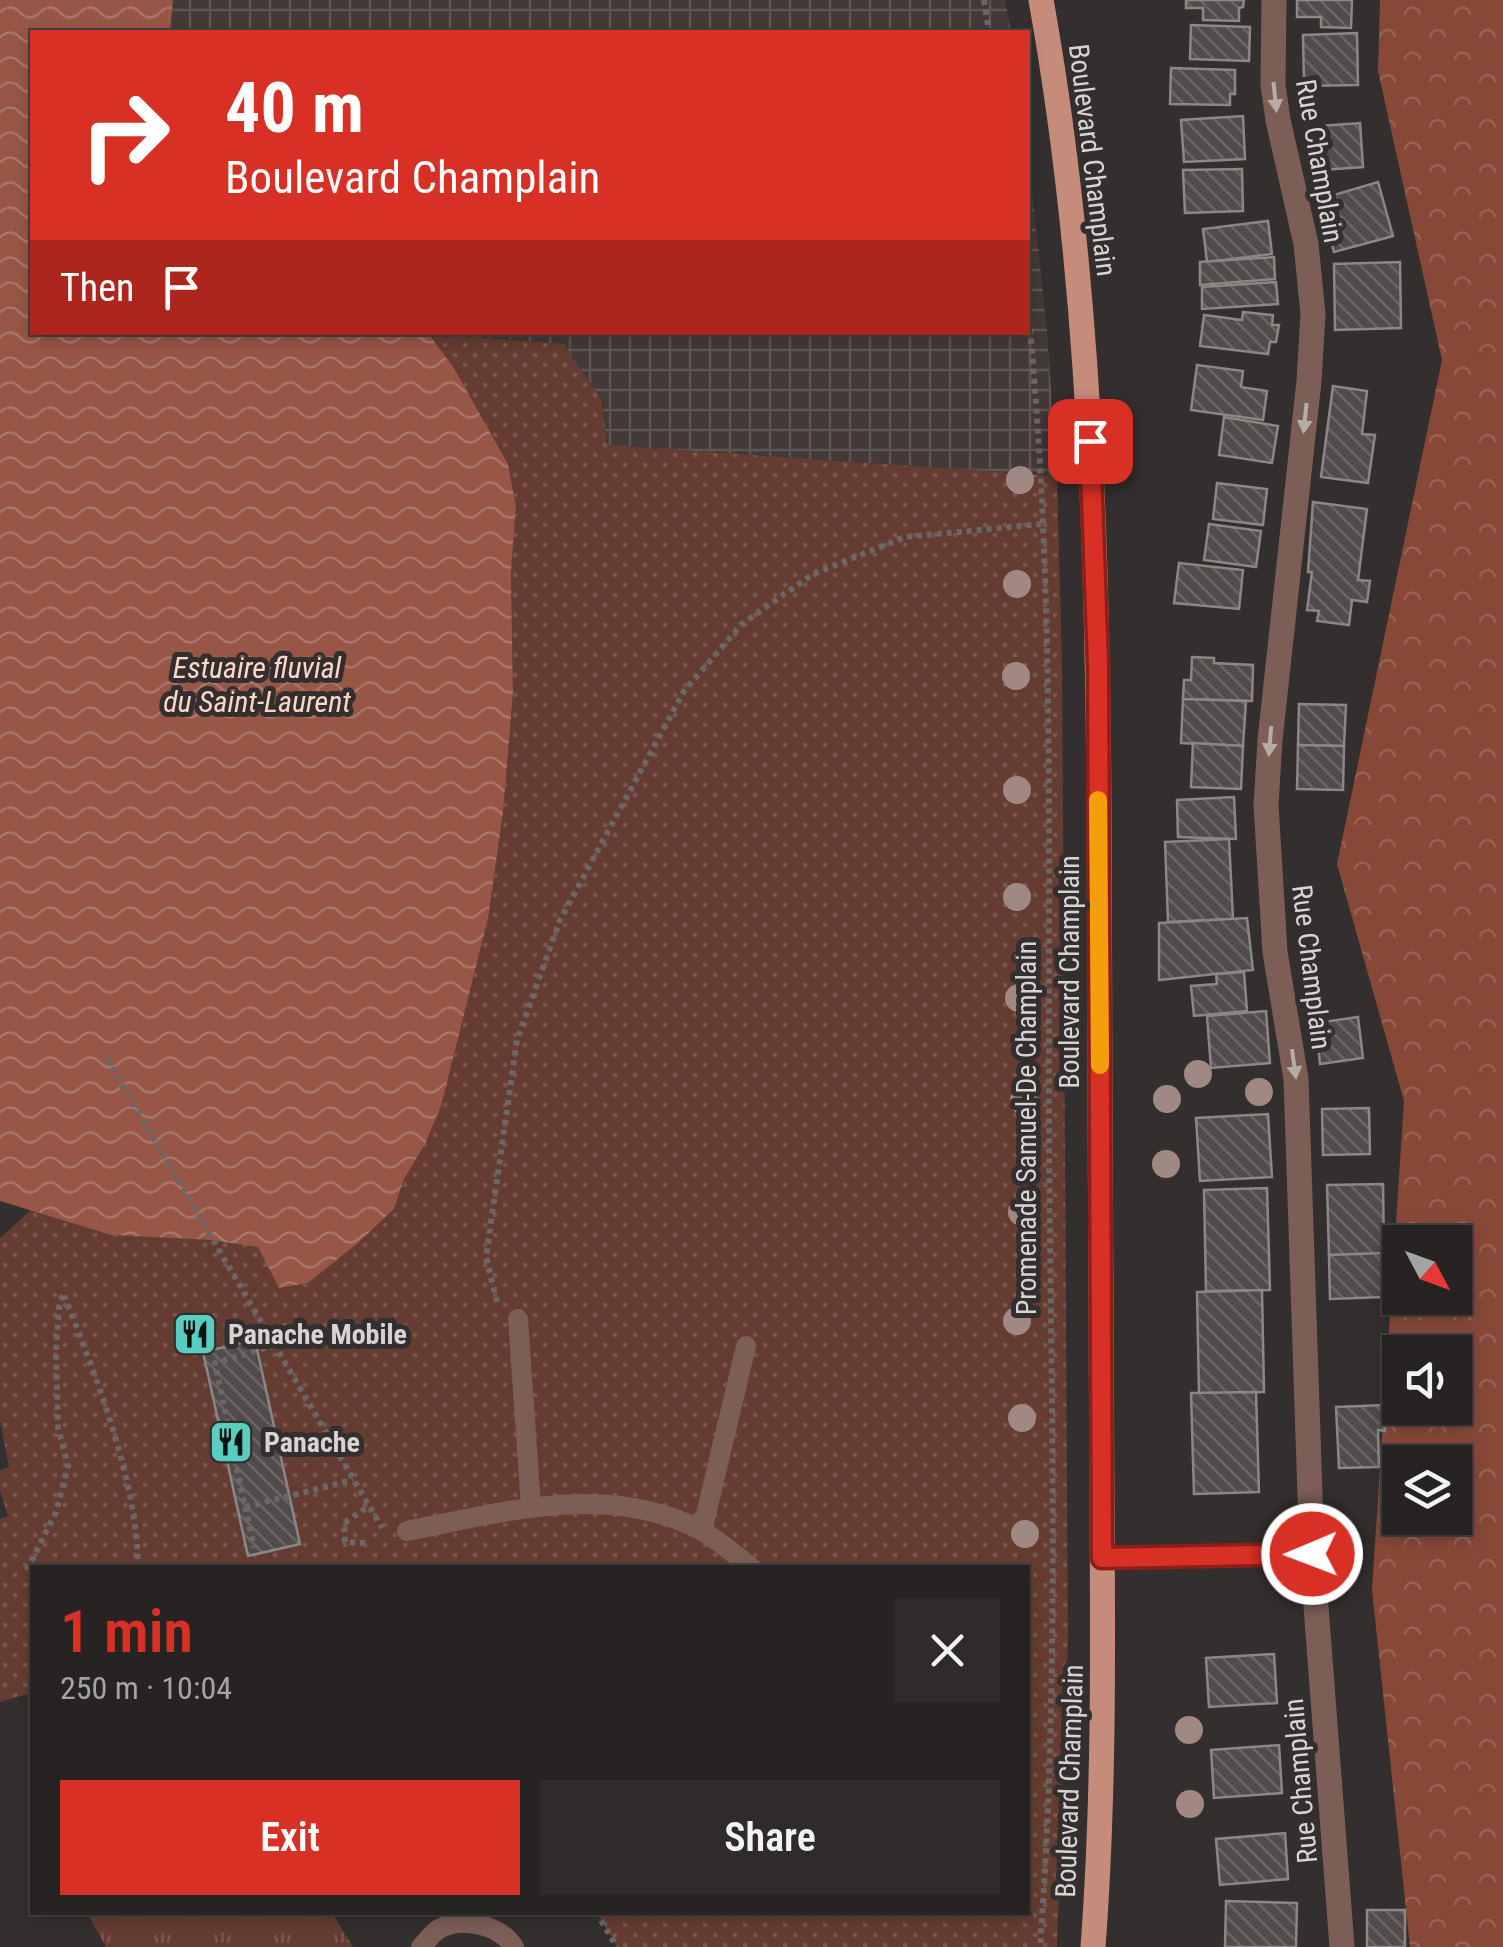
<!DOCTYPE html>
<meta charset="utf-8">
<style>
body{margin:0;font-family:"Roboto Condensed",sans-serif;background:#2e2b2a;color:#f1f3f6;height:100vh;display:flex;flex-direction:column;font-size:38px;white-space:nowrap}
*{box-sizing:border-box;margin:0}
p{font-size:32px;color:#a4a4a5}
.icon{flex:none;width:55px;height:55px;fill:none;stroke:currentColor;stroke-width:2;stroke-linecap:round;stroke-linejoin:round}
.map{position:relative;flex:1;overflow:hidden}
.details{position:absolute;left:30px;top:1565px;width:1000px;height:350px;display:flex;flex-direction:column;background:#262322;border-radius:0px;box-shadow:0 5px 15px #0003,0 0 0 2px #424040}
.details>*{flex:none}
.top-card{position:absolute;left:30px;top:30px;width:1000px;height:305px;border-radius:0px;box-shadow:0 5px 15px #0003,0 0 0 2px #424040;background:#d93025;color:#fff;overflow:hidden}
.needle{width:65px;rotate:131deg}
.fabs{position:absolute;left:1382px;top:1225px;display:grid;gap:20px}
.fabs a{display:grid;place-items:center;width:90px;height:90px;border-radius:0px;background:#262322;box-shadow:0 5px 15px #0003,0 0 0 2px #424040;font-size:50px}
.pin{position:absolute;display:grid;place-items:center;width:85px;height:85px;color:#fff;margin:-42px;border-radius:20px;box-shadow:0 5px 15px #0006}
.me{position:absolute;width:110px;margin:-55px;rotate:269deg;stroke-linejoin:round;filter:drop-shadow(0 0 8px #0008)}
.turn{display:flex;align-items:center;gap:35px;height:210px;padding:0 30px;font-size:45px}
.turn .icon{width:130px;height:130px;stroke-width:2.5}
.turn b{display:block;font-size:70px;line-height:85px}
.then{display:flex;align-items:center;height:95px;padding:0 30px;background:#0003;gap:20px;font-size:38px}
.round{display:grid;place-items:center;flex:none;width:105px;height:105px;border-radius:0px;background:#2e2b2a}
.overview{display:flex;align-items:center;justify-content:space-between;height:170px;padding:0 30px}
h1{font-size:60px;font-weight:600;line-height:75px;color:#d93025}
.primary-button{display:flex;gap:20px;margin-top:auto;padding:20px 30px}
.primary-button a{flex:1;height:115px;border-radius:0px;background:#d93025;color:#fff;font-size:40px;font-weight:600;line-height:115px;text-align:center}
.primary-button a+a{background:#2e2b2a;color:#f1f3f6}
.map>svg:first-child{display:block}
</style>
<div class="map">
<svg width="1503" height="1947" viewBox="0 0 1503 1947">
<defs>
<pattern id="industrial-grid" width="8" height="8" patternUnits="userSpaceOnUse" patternTransform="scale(2.5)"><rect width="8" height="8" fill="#433937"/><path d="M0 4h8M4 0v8" fill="none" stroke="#5d5553"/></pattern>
<pattern id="grass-dots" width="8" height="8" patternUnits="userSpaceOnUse" patternTransform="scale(2.5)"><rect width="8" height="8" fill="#653c31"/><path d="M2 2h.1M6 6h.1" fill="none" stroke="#7a574e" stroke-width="1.8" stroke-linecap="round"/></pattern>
<pattern id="forest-crowns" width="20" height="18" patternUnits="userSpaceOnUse" patternTransform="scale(2.5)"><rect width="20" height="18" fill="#874838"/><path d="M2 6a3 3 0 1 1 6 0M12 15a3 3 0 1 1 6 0" fill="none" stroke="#976254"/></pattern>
<pattern id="park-tufts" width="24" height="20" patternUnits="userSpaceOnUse" patternTransform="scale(2.5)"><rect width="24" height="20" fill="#653c31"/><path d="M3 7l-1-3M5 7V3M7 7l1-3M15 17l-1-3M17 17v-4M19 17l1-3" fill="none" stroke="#7a574e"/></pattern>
<pattern id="water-waves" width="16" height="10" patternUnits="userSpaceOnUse" patternTransform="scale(2.5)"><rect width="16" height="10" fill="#975646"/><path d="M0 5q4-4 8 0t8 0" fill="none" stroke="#a97568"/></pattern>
<pattern id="building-back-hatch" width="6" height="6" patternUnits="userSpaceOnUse" patternTransform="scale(2.5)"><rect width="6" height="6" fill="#514c4b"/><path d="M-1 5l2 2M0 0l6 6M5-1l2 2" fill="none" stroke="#696564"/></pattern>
</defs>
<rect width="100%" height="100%" fill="#332f2e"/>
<!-- industrial -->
<g fill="url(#industrial-grid)">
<polygon points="173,0 1005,0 1011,32 170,32"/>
<polygon points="1028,151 1047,331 1057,476 607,445 601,398 563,344 436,333 1028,332"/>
</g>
<!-- grass -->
<polygon fill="url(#grass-dots)" points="428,333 563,344 601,398 607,445 1057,476 1062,665 1068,1639 1057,1947 617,1947 597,1913 1028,1912 1028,1568 32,1568 32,1693 0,1702 0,1519 8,1516 0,1491 0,1470 9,1467 0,1421 0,1238 31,1210 111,1235 211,1240 259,1247 279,1288 308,1283 358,1243 394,1209 404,1179 425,1143 441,1105 488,919 503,813 513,693 511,572 516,506 508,464 454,368"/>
<!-- forest -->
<path fill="url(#forest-crowns)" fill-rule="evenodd" d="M 1380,0 L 1503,0 L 1503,1947 L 1410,1947 L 1372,1590 L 1404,1101 L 1337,864 L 1442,360 L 1378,71 ZM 1400,1242 L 1455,1242 L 1455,1298 L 1400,1298 ZM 1400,1352 L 1455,1352 L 1455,1408 L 1400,1408 ZM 1400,1462 L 1455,1462 L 1455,1518 L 1400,1518 Z"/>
<!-- park -->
<polygon fill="url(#park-tufts)" points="87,1913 332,1913 353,1947 106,1947"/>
<!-- water -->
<polygon fill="url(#water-waves)" points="0,0 173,0 170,32 32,32 32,332 428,333 454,368 508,464 516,506 511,572 513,693 503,813 488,919 441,1106 425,1144 404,1179 394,1209 358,1243 308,1283 279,1288 258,1247 211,1240 111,1235 0,1201"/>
<!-- building -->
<g fill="url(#building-back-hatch)" stroke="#8b8785" stroke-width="2.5">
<polygon points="1186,0 1244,0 1243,7 1239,8 1239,21 1203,20 1203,8 1186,8"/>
<polygon points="1297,0 1352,0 1351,28 1321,27 1321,17 1297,17"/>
<polygon points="1191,25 1250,27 1249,61 1190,59"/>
<polygon points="1357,33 1358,85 1304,86 1303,35"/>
<polygon points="1171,68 1235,70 1235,94 1230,94 1230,105 1170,104"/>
<polygon points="1243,116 1245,159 1184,162 1181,120"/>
<polygon points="1360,123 1363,167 1309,171 1306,127"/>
<polygon points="1242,169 1243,211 1185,213 1183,170"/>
<polygon points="1378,182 1393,236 1334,252 1320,199"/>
<polygon points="1268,221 1272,254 1207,262 1203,229"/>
<polygon points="1274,257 1275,279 1200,285 1200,262"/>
<polygon points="1400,262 1401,328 1335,330 1334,264"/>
<polygon points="1276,282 1278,304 1202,309 1202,287"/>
<polygon points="1243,312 1273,315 1272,325 1279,325 1276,342 1270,342 1268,354 1200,346 1204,315 1242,320"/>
<polygon points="1197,365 1243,371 1241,387 1267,391 1263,420 1191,410"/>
<polygon points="1333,386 1367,391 1362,434 1375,435 1368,483 1321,477"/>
<polygon points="1224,417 1278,426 1272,463 1219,455"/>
<polygon points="1217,483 1267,489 1263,525 1213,519"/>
<polygon points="1313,502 1367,509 1358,580 1370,581 1367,602 1352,600 1349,625 1317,621 1319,611 1307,610 1312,572 1308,572"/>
<polygon points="1209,524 1261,531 1256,567 1204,560"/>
<polygon points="1179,563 1243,570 1239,609 1174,603"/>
<polygon points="1192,657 1214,658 1214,663 1253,665 1252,701 1183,699 1184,680 1191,680"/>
<polygon points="1183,699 1246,701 1243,746 1181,743"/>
<polygon points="1299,704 1346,705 1344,746 1298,745"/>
<polygon points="1193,743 1243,746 1241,789 1191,787"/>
<polygon points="1298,745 1344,746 1343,790 1297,789"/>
<polygon points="1234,797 1236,839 1178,837 1177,800"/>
<polygon points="1229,839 1233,919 1168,922 1165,842"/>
<polygon points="1247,918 1253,970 1159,980 1159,923"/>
<polygon points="1244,972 1247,1011 1194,1016 1191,986 1217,984 1216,974"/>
<polygon points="1266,1011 1270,1063 1211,1068 1207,1016"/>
<polygon points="1358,1017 1363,1058 1320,1064 1316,1023"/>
<polygon points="1369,1108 1370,1154 1323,1155 1322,1109"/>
<polygon points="1268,1114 1272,1177 1200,1181 1196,1118"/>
<polygon points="1383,1184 1384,1254 1329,1255 1327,1185"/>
<polygon points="1267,1188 1270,1290 1206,1291 1204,1190"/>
<polygon points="1383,1253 1385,1297 1330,1299 1329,1255"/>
<polygon points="1262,1290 1264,1392 1199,1394 1197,1292"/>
<polygon points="189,1316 213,1337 204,1347 180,1327"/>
<polygon points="255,1340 300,1544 248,1556 203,1352"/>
<polygon points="1256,1392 1259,1492 1194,1494 1191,1393"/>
<polygon points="1384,1405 1385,1431 1378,1430 1379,1467 1339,1468 1336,1407"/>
<polygon points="1274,1654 1277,1703 1209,1707 1206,1658"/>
<polygon points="1279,1745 1282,1793 1214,1798 1211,1750"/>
<polygon points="1285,1833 1288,1879 1220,1885 1216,1839"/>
<polygon points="1226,1901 1297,1903 1296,1947 1225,1947"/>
<rect x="1367" y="1910" width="38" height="37"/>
</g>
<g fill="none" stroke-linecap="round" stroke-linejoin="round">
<!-- path -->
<g stroke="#6a6766" stroke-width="6" stroke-dasharray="5 5" stroke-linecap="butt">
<polyline points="984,0 989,32"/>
<path d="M 1028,309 C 1055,582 1048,858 1049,1132 C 1051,1403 1060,1676 1040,1947"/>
<polyline points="107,1059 382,1528"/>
<polyline points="497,1302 486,1257 517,1040 560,920 684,691 742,624 813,574 905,537 1043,524"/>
<polyline points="275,1345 215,1363 245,1507 353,1480"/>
<polyline points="245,1507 254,1548"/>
<polyline points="365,1543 345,1542 344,1523 369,1506"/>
<path d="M 27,1570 L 56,1512 L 68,1466 L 58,1428 L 56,1350 L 59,1307 L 63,1293 C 95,1373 138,1482 138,1568"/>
<polyline points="596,1912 617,1947"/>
</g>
<!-- lane -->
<g stroke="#7c5e57" stroke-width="20">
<polyline points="518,1319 531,1507"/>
<path d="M 407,1531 C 504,1512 610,1481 702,1531 C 720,1541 736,1556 752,1568"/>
<polyline points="702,1531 746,1346"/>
<polyline points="1103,1558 1312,1554"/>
<path d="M 421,1947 C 426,1942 433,1932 439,1929 C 462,1916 500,1925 514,1947"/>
</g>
<!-- street -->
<polyline stroke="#7c5e57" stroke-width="25" points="1274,0 1273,85 1278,120 1306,244 1313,314 1309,381 1270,740 1266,805 1275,952 1296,1079 1312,1554 1342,1947"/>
<!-- primary -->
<path stroke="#c78b7c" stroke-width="25" d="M 1041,0 C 1106,361 1098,729 1100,1095 C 1101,1232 1102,1369 1102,1506 C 1103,1653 1104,1801 1093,1947"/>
</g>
<!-- trees -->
<g fill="#a18983">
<circle cx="1020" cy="480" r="14"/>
<circle cx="1017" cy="584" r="14"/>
<circle cx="1016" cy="676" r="14"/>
<circle cx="1017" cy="790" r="14"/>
<circle cx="1017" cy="897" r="14"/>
<circle cx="1019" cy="998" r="14"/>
<circle cx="1198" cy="1074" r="14"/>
<circle cx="1259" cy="1092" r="14"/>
<circle cx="1167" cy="1099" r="14"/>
<circle cx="1024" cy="1101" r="14"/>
<circle cx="1166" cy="1164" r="14"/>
<circle cx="1022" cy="1212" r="14"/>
<circle cx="1017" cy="1321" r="14"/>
<circle cx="1022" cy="1418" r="14"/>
<circle cx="1025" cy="1534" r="14"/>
<circle cx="1189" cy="1730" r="14"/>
<circle cx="1190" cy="1804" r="14"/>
</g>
<!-- one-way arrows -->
<defs><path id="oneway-solid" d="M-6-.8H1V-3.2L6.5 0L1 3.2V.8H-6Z" transform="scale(2.5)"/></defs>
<g fill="#b7aba8">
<use href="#oneway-solid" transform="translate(1275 97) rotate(84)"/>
<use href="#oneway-solid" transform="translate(1305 418) rotate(96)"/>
<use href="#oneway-solid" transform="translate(1270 741) rotate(95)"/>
<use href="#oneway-solid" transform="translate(1294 1064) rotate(82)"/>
</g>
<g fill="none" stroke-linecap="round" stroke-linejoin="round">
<!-- route casing -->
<g stroke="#8d1f18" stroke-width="25">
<polyline id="route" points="1090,441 1098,665 1102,1558 1312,1554"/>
</g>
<!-- route -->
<use href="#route" stroke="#d93025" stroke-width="18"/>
<!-- slow -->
<polyline stroke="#f59e0b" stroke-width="18" points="1098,800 1100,1065"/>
</g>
<!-- icons -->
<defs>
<g id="restaurant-square" transform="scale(2.25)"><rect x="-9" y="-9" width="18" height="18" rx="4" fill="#58cec0" stroke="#332f2e"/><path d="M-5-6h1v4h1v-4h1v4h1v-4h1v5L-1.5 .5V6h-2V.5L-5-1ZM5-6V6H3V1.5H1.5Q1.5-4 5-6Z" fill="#111"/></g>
</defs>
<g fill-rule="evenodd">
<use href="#restaurant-square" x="195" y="1334"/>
<use href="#restaurant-square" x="231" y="1442"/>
</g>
<g text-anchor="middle" stroke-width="10" stroke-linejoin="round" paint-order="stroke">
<!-- street labels -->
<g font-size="28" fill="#d7d5d4" stroke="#332f2e">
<text transform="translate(1093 160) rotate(83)" y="10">Boulevard Champlain</text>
<text transform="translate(1320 161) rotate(80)" y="10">Rue Champlain</text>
<text transform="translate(1312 967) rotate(83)" y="10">Rue Champlain</text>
<text transform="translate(1069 972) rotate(-90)" y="10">Boulevard Champlain</text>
<text transform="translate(1026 1128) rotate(-90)" y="10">Promenade Samuel-De Champlain</text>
<text transform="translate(1069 1781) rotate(-88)" y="10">Boulevard Champlain</text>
<text transform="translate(1300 1781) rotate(-95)" y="10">Rue Champlain</text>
</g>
<!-- poi labels -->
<g font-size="28" font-weight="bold" fill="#d7d5d4" stroke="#332f2e" text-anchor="start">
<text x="228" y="1344">Panache Mobile</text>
<text x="264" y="1452">Panache</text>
</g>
<!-- water labels -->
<g font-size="30" font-style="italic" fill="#ffd6cb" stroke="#332f2e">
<text x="257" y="678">Estuaire fluvial<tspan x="257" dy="34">du Saint-Laurent</tspan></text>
</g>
</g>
</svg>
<div class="fabs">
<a><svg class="needle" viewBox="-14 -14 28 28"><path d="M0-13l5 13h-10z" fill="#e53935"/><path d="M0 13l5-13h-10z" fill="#a4a4a5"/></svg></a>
<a><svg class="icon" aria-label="sound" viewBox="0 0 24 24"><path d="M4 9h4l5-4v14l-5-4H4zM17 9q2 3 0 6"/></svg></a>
<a><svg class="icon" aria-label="layers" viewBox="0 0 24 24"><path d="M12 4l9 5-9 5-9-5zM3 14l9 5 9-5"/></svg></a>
</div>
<div class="pin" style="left:1090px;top:441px;background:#d93025"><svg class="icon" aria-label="arrive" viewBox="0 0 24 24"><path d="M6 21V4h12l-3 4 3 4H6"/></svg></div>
<svg class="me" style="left:1312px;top:1554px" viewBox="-20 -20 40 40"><circle r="17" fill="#d93025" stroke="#fff" stroke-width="3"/><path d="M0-11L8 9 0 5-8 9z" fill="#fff"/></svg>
<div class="top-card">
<div class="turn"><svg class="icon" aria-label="right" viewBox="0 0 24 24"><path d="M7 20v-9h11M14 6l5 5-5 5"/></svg><div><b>40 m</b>Boulevard Champlain</div></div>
<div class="then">Then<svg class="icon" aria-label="arrive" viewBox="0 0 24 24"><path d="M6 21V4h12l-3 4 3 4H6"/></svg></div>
</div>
<section class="details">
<div class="overview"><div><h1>1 min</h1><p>250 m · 10:04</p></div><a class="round"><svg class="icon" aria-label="close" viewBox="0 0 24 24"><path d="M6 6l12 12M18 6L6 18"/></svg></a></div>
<div class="primary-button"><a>Exit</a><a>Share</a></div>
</section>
</div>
